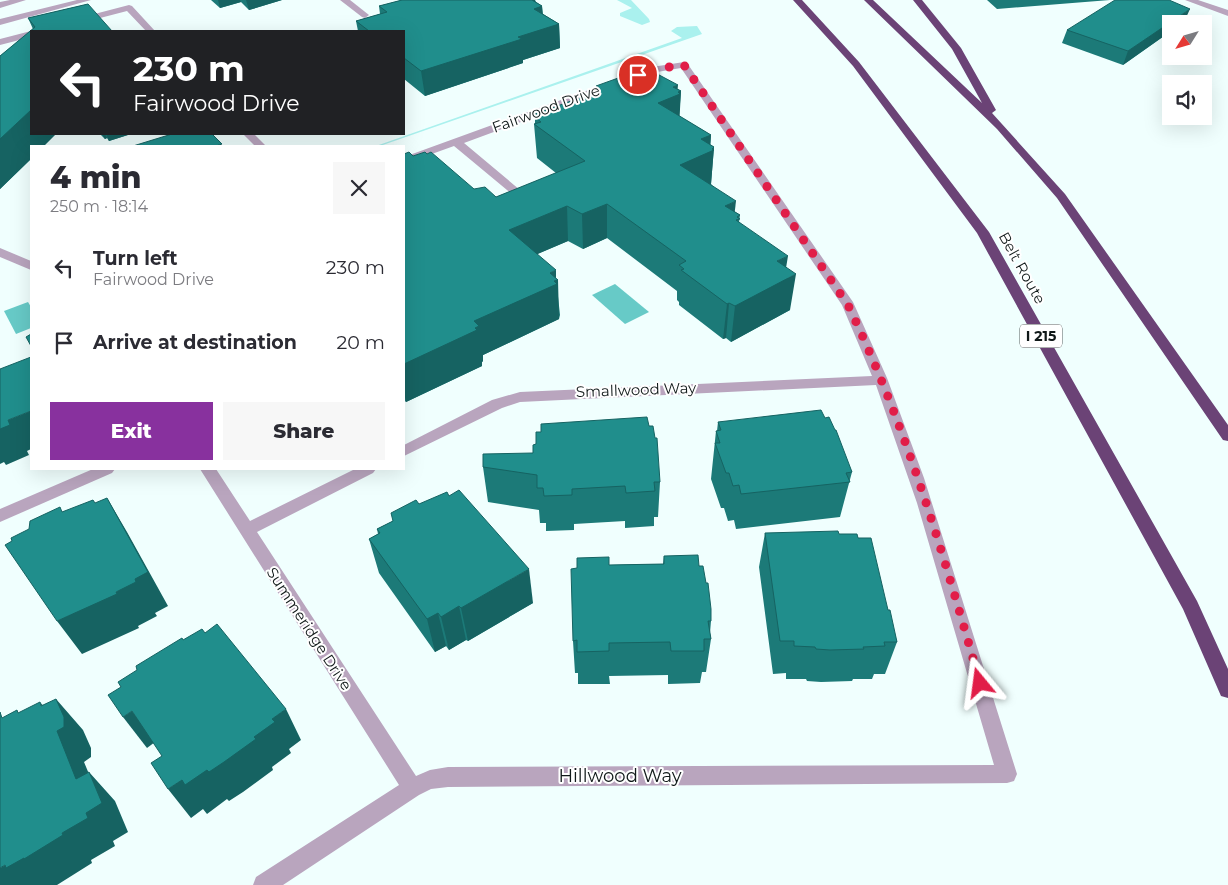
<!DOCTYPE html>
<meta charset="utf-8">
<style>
body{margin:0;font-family:Montserrat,sans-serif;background:#f7f7f7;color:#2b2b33;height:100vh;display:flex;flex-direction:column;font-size:19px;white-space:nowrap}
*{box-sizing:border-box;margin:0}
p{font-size:16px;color:#7c7c81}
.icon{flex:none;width:28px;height:28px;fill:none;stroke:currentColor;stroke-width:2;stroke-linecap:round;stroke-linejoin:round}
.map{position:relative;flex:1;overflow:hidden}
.panel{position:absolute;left:30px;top:145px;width:375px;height:325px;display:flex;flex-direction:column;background:#fff;border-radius:0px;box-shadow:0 5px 20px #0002}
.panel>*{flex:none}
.guide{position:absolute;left:30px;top:30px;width:375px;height:105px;border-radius:0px;box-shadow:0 5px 20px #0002;background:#202124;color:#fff;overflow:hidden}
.needle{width:32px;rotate:233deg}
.buttons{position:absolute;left:1162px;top:15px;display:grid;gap:10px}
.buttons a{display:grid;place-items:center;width:50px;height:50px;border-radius:0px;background:#fff;box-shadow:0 5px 20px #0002;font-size:25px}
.pin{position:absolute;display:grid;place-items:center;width:42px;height:42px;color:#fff;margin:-21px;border:2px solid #fff;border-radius:50%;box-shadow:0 1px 5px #0007}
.me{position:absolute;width:55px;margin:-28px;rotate:344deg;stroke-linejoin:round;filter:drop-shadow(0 0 4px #0008)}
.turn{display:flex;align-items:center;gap:18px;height:105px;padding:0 20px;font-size:22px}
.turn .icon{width:65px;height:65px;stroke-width:2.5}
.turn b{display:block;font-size:35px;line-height:42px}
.round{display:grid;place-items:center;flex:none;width:52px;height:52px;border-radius:0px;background:#f7f7f7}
.overview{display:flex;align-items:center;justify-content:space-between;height:85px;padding:0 20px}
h1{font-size:30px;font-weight:800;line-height:38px}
.cta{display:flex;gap:10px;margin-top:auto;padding:10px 20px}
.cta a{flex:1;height:58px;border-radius:0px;background:#88319e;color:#fff;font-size:20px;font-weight:800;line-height:58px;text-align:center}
.cta a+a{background:#f7f7f7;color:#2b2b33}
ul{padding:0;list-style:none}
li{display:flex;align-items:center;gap:15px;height:75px;padding:0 20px}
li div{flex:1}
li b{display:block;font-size:19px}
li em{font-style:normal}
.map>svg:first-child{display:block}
</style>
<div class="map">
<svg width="1228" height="885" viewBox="0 0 1228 885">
<rect width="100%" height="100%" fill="#f0fffe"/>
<!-- green -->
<g fill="#aaf1ee">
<polygon points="617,0 631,0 649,19 650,22 642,25 620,16 620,13 632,8"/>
<polygon points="697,26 702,34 380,146 376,146 682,38 671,31 677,27"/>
</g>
<!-- water -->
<g fill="#67cac7">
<polygon points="615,284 649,312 625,324 592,295"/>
<polygon points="28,302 31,307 31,328 16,334 4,311"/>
</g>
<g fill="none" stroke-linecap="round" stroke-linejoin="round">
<!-- minor -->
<g fill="#b9a5be" fill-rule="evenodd">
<polygon points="10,0 26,0 0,8 0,2"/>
<polygon points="77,0 91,0 0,25 0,19"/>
<polygon points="340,0 350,0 369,15 365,18 362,17"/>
<polygon points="1185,0 1198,0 1228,10 1228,16"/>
<polygon points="129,5 132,6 155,31 146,31 127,11 50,31 35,31 37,29"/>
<polygon points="31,31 31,37 0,45 0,39"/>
<polygon points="684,62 687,63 853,302 887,378 924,478 1017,774 1014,781 1007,783 448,787 431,789 419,795 283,885 253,885 256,877 399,785 200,469 216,469 250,521 355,469 376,469 373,473 257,532 416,776 430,770 448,767 994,765 917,503 876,385 520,402 502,408 404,456 404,445 492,400 520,392 872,376 842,305 681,68 657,72 464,143 532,200 534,202 532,204 524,204 454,146 404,164 404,157 652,67"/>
<polygon points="243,134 254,134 266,146 255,146"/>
<polygon points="0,248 31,261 31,270 0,257"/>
<polygon points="93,469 115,469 112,473 0,522 0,509"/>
</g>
<!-- highway -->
<g fill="#6b4376" fill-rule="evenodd">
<polygon points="793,0 802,0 859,62 989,232 1197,601 1228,669 1228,698 1221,696 1183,609 977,233 853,66"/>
<polygon points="864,0 873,0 982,103 952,49 913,0 922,0 961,48 996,110 992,113 1065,194 1228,425 1228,441 1223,440 1057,198 997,129"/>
</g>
</g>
<!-- wall -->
<g fill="#1c7a78">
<polygon points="211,0 282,0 249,10 241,2 220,8"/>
<polygon points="402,0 535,0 536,2 542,6 543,14 559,24 560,48 523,60 523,63 425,96 404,79 404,31 358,31 356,21 380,14 379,6"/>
<polygon points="987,0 1110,0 997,9"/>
<polygon points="88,4 31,31 31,159 0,189 0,56 33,29 28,18"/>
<polygon points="1184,22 1123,65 1062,43 1067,30"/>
<polygon points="596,86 678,89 681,91 679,116 711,135 710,145 714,147 711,184 735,212 740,215 739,222 786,268 790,310 731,342 726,338 723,339 679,305 679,302 677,300 677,291 607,238 583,249 568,241 537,254 556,278 560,315 559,319 483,355 483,361 482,362 482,366 406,402 404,400 404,154 413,156 474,189 496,197 556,173 537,158 534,124 535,124 535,117 536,117 535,114 596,92"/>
<polygon points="100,134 131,134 109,141 107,138 105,139"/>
<polygon points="825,418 852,472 840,517 736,529 734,520 728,521 724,508 721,508 711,479 716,431 717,431 718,422"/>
<polygon points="536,444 660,482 658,517 654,517 654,526 625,528 625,521 574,524 574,530 546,531 546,523 540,523 539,510 488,502 483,467 533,453"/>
<polygon points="419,504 533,603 468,641 466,640 449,650 446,646 435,652 379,573 369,539 378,534 377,529 393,521"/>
<polygon points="765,533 839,534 888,610 897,642 885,674 874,674 872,679 853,679 852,681 821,682 807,681 806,679 786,679 786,673 773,674 759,567"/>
<polygon points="664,556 699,566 711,621 710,633 711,639 706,672 702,672 700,683 668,684 668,675 609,676 610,684 578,684 578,673 575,673 573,641 609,565 663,564"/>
</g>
<!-- shaded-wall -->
<g fill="#166362">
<polygon points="218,0 240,0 241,2 220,8"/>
<polygon points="246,0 282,0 249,10"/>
<polygon points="530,0 535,0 536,8 542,6 543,29 559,24 560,48 523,60 523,63 425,96 421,71 518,37"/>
<polygon points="1190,9 1184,22 1182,24 1171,24 1171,31 1123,65 1128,51"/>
<polygon points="678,85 677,95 678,92 681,91 679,127 658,103 673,87"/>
<polygon points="31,110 31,134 56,134 44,146 31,146 31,159 0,189 0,139"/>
<polygon points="102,134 105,134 107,138 105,139"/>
<polygon points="106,134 131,134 109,141"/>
<polygon points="711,135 710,152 712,149 714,147 711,184 679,199 680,165 701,139"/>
<polygon points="736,201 732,235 725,206"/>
<polygon points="607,204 607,238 583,249 582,214"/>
<polygon points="567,206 568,241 512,265 509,230"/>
<polygon points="788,256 784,280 796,274 790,310 731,342 735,306 777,261"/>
<polygon points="556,270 556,280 558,280 559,319 483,355 483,361 482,362 482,366 406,402 404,392 404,364 474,321 550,273"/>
<polygon points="729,303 726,338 723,339 727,304"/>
<polygon points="31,411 31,449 27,451 29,455 6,465 4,462 0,464 0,429 8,420"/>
<polygon points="107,498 127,532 168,606 155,613 157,616 138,626 139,628 82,654 57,621 116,592 135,579"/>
<polygon points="529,569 533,603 468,641 461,608"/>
<polygon points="459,606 466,640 449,650 441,617"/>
<polygon points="438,613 446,646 435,652 427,619"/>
<polygon points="56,699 83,730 91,748 91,757 84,762 101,803 89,772 115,801 128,832 113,841 115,846 91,860 92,863 57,885 0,885 0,868 62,833 86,813 40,702 62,728"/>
<polygon points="286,709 301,740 289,749 291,753 272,767 273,770 243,792 229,801 227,799 207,814 203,809 191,818 168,789"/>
<polygon points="132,711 155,742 147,748 123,717"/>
</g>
<!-- building -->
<g fill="#208e8c" stroke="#166362">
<polygon points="402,0 532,0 542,6 534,9 559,24 518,37 522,39 421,71 404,58 404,31 369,31 356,21 387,12 379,6"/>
<polygon points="1115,0 1169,0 1190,9 1128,51 1067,30"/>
<polygon points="88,4 112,31 31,31 31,110 0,139 0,56 35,27 28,18"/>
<polygon points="646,68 678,85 673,87 681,91 678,92 680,94 658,103 711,135 701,139 714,147 712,149 714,150 680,165 736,201 725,206 740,215 737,217 740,219 736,220 788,256 777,261 796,274 735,306 729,303 727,304 681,270 684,269 679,265 686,261 607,204 582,214 567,206 509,230 556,270 550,273 558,280 554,281 557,284 474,321 479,326 475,328 477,330 404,364 404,154 409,152 413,156 425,152 427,154 431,152 474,189 485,187 496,197 585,161 534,124 541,122 535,117 538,116 535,114 599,91 596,89 599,88 596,86"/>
<polygon points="172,134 212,134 222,144 216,146 133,146"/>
<polygon points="31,334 31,346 26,337"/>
<polygon points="31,357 31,411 8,420 10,425 0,429 0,369"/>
<polygon points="821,410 825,418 829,417 835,430 836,430 852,472 846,473 850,482 741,494 739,485 733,486 729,473 726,473 715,443 720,443 716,431 721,430 718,422"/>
<polygon points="647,417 649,426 653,426 655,438 657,438 660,482 654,482 655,491 626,493 625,486 572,489 572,495 544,496 543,488 537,488 537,475 483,467 483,454 533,453 533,445 536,444 536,432 541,432 541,424"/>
<polygon points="459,490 529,569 461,608 459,606 441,617 438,613 427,619 369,539 380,533 377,529 393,521 391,513 416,500 419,504 447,492 449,496"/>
<polygon points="107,498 148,572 135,579 136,582 116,592 117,594 57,621 5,545 12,541 11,538 29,529 30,521 60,507 62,512 93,500 95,503"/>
<polygon points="838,531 839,534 857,534 858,538 871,538 888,610 890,610 897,642 884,642 885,646 863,647 864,649 830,650 816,649 815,647 794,646 794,641 780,641 765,533"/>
<polygon points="698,555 699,566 703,566 706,583 708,583 711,609 711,621 708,621 711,639 704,639 704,651 671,651 670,642 609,643 609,651 577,652 577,640 573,641 571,569 577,568 577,558 609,557 609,565 664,564 664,556"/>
<polygon points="217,624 286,709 272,719 275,722 254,737 256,739 224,762 209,772 207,770 185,785 182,780 168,789 151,763 162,756 132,711 123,717 108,695 121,687 118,682 137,670 136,666 182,638 183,640 202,629 205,633"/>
<polygon points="56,699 64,717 64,727 57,731 76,779 89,772 102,803 86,813 88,818 62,833 63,835 24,859 24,858 6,868 5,865 0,868 0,712 2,718 17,710 18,713 40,702 41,706"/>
</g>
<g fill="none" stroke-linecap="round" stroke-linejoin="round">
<!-- route -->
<path stroke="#e11d48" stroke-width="9" stroke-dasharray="0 16.2" d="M 638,75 L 655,69 L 684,65 L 848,305 C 906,425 944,556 980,683"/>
</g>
<g text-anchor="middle" stroke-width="4" stroke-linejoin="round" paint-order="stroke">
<!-- shield labels -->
<rect fill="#fff" stroke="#585e5e" stroke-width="1" x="1020" y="324.5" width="42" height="23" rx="4"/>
<g font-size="14" font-weight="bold" fill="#101919">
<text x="1041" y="341">I 215</text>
</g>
<!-- street labels -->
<g font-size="15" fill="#101919" stroke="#fff">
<text transform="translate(546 109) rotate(-20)" y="5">Fairwood Drive</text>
<text transform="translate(1022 268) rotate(61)" y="5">Belt Route</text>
<text transform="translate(636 390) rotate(-2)" y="5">Smallwood Way</text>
<text transform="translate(309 629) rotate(57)" y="5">Summeridge Drive</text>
</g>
<!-- near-street labels -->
<g font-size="18" fill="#101919" stroke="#fff">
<text x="620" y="782">Hillwood Way</text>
</g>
</g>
</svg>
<div class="buttons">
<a><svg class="needle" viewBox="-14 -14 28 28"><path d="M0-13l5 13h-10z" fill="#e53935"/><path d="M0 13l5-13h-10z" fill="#7c7c81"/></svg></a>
<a><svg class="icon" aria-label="sound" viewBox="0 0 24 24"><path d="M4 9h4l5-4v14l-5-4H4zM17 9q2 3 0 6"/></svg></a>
</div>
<div class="pin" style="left:638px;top:75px;background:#d93025"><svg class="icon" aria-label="arrive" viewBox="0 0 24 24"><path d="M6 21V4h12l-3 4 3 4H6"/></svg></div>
<svg class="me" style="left:980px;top:683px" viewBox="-20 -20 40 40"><path d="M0-17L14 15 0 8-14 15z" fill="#e11d48" stroke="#fff" stroke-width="4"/></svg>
<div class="guide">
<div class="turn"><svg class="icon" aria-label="left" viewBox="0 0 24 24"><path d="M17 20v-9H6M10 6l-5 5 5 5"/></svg><div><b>230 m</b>Fairwood Drive</div></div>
</div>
<section class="panel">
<div class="overview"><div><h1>4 min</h1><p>250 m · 18:14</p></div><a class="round"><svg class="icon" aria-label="close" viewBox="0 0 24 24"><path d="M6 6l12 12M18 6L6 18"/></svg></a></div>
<ul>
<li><svg class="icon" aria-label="left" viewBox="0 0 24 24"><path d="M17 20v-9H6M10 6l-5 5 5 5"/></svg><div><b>Turn left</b><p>Fairwood Drive</p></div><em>230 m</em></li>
<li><svg class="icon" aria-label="arrive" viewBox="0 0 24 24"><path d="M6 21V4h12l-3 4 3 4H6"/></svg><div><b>Arrive at destination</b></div><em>20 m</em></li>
</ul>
<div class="cta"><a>Exit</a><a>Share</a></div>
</section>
</div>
